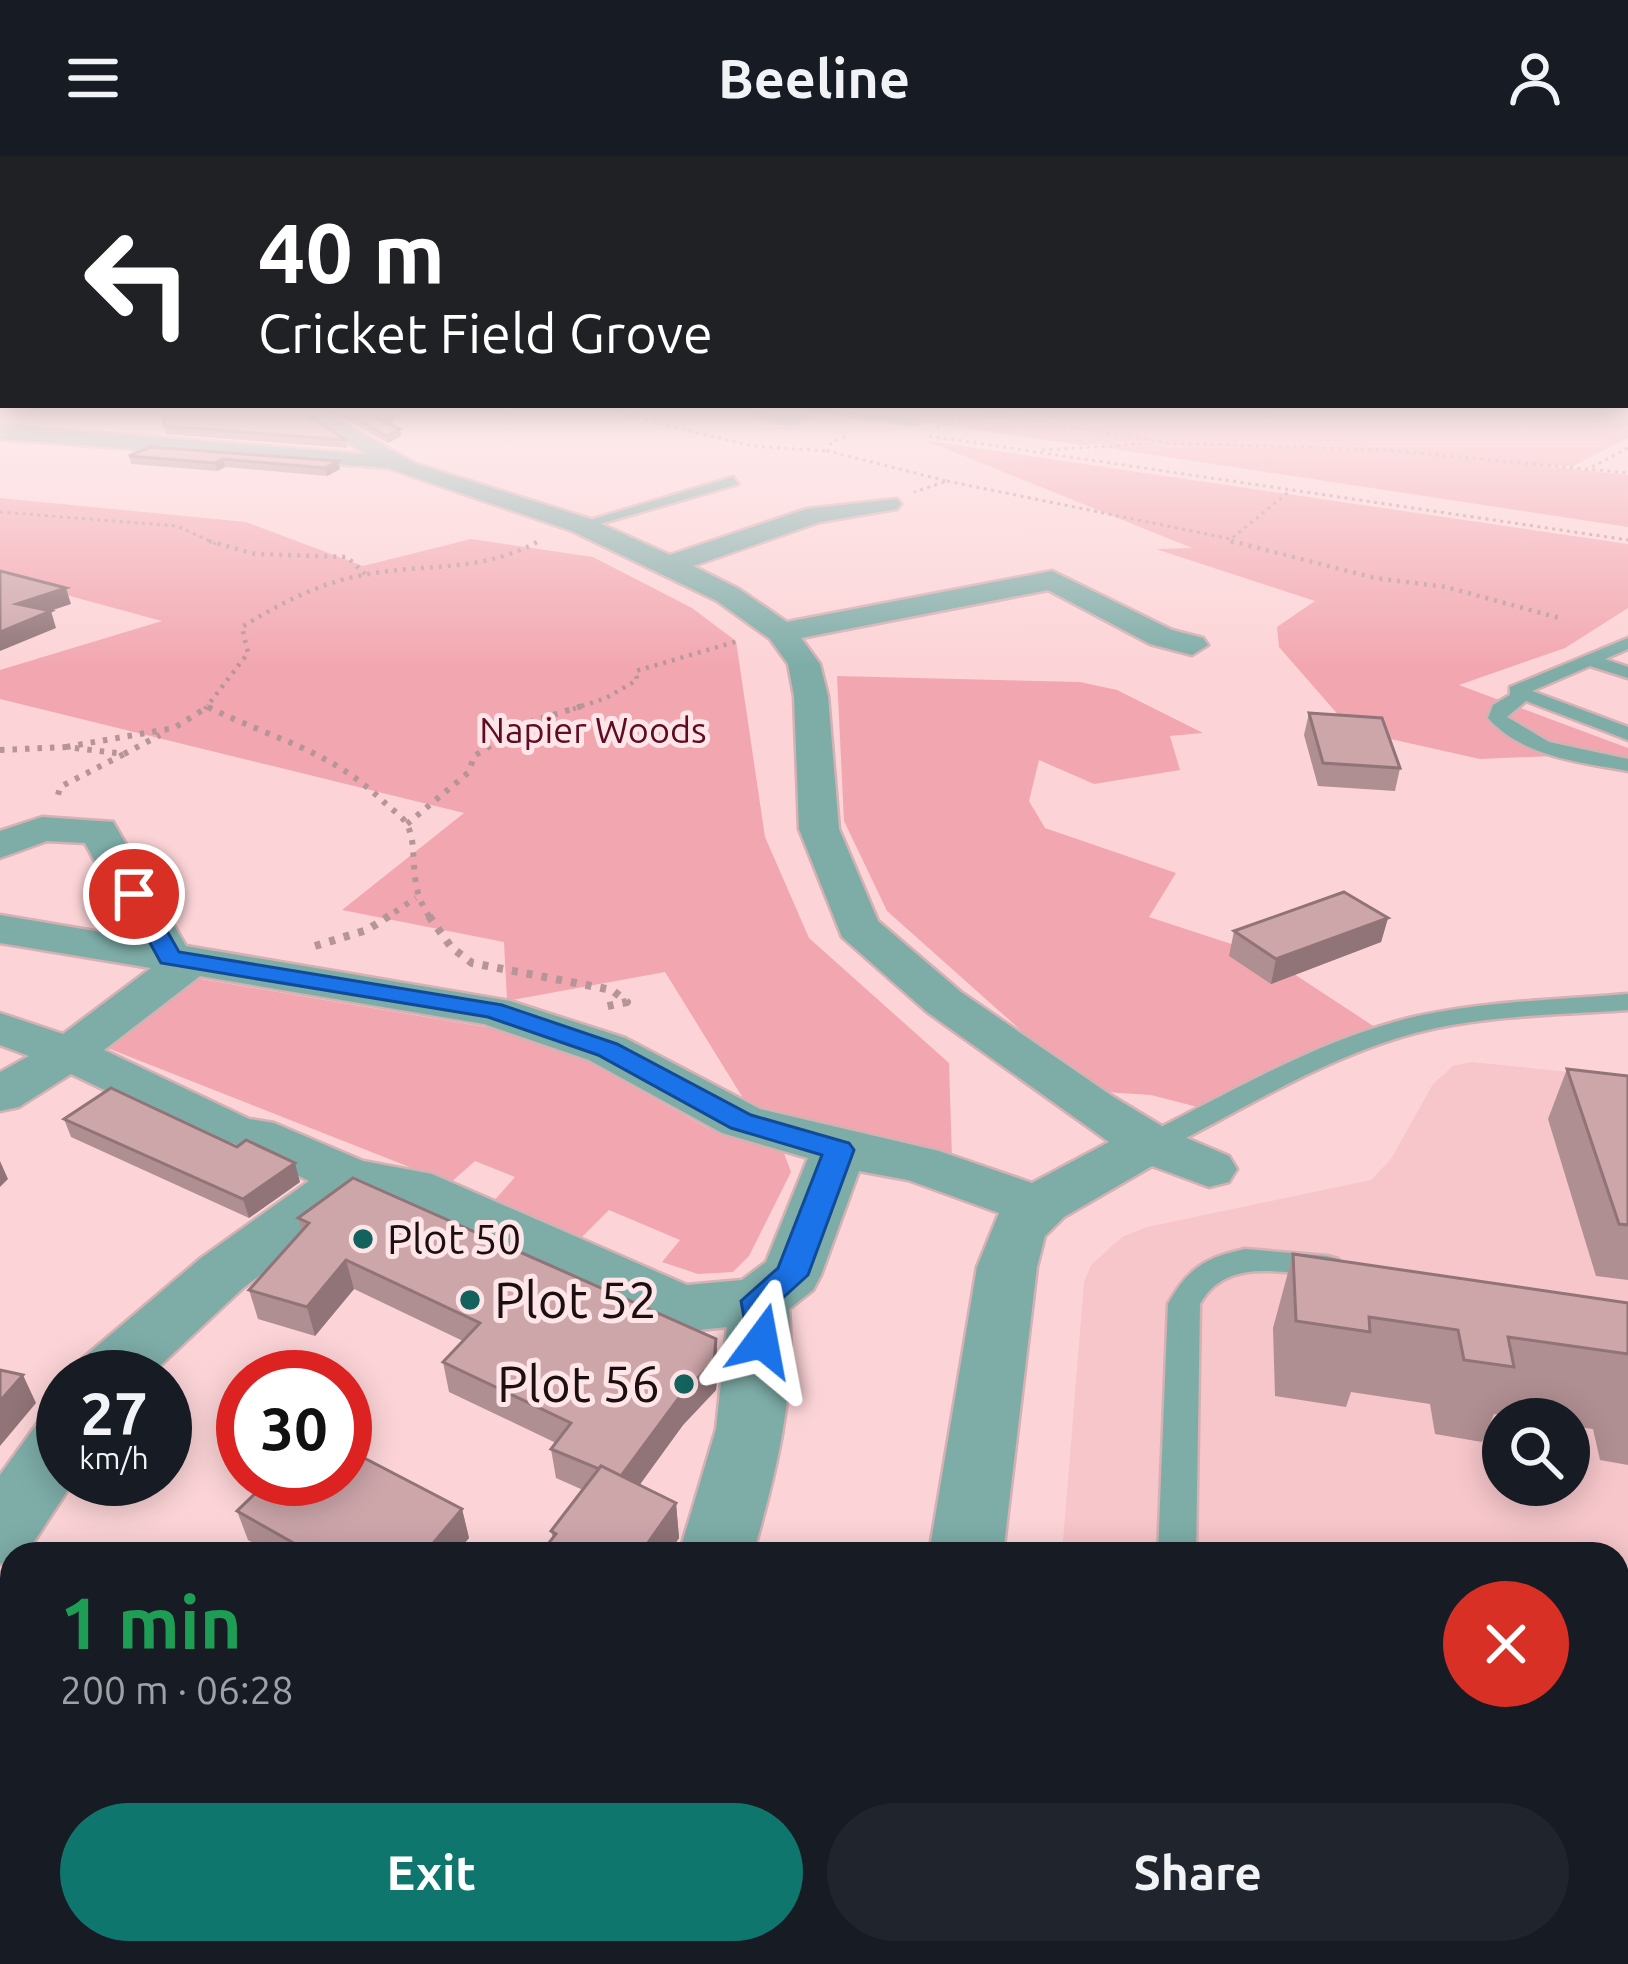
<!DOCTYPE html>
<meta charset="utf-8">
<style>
body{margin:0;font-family:Ubuntu,sans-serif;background:#20242c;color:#f1f3f6;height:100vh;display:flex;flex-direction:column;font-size:45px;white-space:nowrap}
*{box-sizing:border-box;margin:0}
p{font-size:39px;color:#9ea1a6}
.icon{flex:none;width:66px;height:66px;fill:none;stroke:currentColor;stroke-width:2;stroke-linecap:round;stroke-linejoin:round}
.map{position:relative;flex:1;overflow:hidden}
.side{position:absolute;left:0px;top:1386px;width:1629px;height:423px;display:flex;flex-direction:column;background:#171b24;border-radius:36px 36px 0 0;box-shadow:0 6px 30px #0003}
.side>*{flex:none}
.guide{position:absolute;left:0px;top:0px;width:1629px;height:252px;box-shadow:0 6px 30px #0003;background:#202124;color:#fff;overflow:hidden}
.tools{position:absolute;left:1482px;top:1242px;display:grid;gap:24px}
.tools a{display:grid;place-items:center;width:108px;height:108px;border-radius:50%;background:#171b24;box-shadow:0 6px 30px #0003;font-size:60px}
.speed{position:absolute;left:36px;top:1194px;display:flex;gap:24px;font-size:60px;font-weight:700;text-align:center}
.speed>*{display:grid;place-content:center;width:156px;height:156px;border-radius:50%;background:#171b24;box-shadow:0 6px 30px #0003;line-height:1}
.speed small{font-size:30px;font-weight:400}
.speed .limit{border:18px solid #d22;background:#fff;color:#111}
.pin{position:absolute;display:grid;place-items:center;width:102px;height:102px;color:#fff;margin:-51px;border:6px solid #fff;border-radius:50%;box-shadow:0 3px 12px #0007}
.me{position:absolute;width:132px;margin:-66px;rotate:13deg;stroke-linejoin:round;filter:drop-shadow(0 0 9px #0008)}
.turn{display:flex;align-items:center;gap:42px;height:252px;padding:0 60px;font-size:54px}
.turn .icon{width:156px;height:156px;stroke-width:2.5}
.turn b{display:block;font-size:84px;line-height:102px}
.round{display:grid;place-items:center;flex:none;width:126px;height:126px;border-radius:63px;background:#20242c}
.summary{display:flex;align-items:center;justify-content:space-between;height:204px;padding:0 60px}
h1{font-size:72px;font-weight:600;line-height:90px;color:#1e9e55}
.cta{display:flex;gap:24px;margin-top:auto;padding:24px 60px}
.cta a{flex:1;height:138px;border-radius:72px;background:#0f766e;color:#fff;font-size:48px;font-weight:600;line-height:138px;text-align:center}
.cta a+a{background:#20242c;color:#f1f3f6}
header{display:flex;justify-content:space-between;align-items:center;height:156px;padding:0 60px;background:#171b24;font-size:54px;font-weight:600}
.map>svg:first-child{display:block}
</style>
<header><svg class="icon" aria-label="menu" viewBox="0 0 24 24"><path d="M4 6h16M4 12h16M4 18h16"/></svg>Beeline<svg class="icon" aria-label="person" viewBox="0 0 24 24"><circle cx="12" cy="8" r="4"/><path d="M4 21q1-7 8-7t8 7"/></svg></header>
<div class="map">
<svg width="1628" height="1808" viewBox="0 0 1628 1808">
<rect width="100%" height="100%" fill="#fcd4d7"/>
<!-- built -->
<path fill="#f6c6ca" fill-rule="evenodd" d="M 1471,906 L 1628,922 L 1628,1808 L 904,1808 L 912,1797 L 1617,1797 L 1617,1398 L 1062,1398 L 1084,1126 L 1091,1109 L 1122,1081 L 1147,1071 L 1371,1024 L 1391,1003 L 1433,928 L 1453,910 ZM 1503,1263 L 1569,1263 L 1569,1329 L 1503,1329 Z"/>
<!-- green -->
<g fill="#f2a7b0">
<polygon points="861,257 1628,257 1628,282 1573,310 1533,309 1628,319 1628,371 1095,290 1151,286 1082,289"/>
<polygon points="927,285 1628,388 1628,452 1565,492 1459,529 1628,592 1628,609 1576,599 1480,603 1368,578 1341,562 1279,491 1277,471 1315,445 1156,393 1192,392"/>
<polygon points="0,342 246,366 363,410 471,383 593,401 692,452 736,485 765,681 809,782 949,907 952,1002 746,947 665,816 507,845 504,786 342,754 464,657 0,543 0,514 162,465 0,421"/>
<polygon points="837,520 1080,526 1117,534 1203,577 1170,580 1180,614 1094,628 1039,604 1029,645 1045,672 1176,717 1149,761 1265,799 1384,877 1217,956 1151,939 1089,935 887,755 844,665"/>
<polygon points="189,821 509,875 576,899 709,973 784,997 791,1016 749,1100 733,1116 698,1118 662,1106 680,1084 609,1054 578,1085 492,1047 515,1021 475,1005 450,1027 87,884"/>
<polygon points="0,1534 12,1538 12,1797 489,1797 487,1808 0,1808"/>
</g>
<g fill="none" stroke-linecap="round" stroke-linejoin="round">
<!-- service casing -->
<g stroke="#d4b1b3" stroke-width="5">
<g id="service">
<polygon points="841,257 871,257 920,266 914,269"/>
<polygon points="733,321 738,328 586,372 574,369"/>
<path d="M 1628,482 L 1628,493 L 1605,503 L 1628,511 L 1628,522 L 1590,510 L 1532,535 L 1628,571 L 1628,584 L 1526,545 L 1507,561 L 1549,586 L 1628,603 L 1628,615 C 1579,606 1523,601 1488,562 L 1493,549 L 1510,539 L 1510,531 Z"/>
<path d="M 1628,838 L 1628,854 C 1557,859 1484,859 1415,877 C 1325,901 1244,953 1161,995 L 1141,995 L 1136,988 L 1141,981 C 1228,938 1313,886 1409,862 C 1481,845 1555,844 1628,838 Z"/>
<path d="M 1245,1093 L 1327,1100 L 1338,1103 L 1343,1111 L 1338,1119 L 1327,1122 C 1284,1116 1225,1101 1200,1148 L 1196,1398 L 1158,1398 L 1168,1148 C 1187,1113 1206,1101 1245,1093 Z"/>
<polygon points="1042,1797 1092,1797 1088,1808 1038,1808"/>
</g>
</g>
<!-- minor casing -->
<g stroke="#d4b1b3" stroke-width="5">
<g id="minor">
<path d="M 300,257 L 326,257 L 416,308 L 590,363 L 670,399 L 806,353 L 897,343 L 901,348 L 897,353 L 820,366 L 693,410 L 739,433 L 787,466 L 1052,415 L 1172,474 L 1203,482 L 1208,489 L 1192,499 L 1150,488 L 1048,434 L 801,482 L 820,508 L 828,540 L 839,673 L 878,765 L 961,836 L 1112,940 L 1170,975 L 1229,1000 L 1237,1013 L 1229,1026 L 1209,1031 L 1152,1010 L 1064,1061 L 1045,1080 L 1037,1111 L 1003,1398 L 929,1398 L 977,1111 L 999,1057 L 908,1024 L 859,1015 L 821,1119 L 813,1134 L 789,1153 C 796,1238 776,1317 753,1398 L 679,1398 L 716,1273 L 727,1171 L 682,1176 L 660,1169 L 400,1048 L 363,1042 L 243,1132 L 148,1221 L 72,1221 L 82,1203 L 201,1102 L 309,1025 L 233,987 L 208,983 L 71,918 L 19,951 L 0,955 L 0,916 L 29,900 L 0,889 L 0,857 L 63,878 L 151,812 L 0,787 L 0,759 L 136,782 L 85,687 L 47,685 L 0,702 L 0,675 L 42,661 L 113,666 L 186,790 L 510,845 L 625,882 L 760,953 L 939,995 L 1032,1027 L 1109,986 L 927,856 L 842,781 L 799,673 L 794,540 L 788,508 L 770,483 L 717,445 L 572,375 L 388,312 L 0,283 L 0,269 L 365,298 ZM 200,820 L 484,868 L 589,904 L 722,977 L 808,1002 L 766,1106 L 742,1124 L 687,1129 L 432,1018 L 363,1005 L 274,967 L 249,963 L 104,894 Z"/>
<path d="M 754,257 L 805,257 L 808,261 C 796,271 766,267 754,257 Z"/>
<polygon points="63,1256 63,1323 75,1323 26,1398 12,1398 12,1404 0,1408 0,1319 39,1265"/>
<polygon points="707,1797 806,1797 801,1808 703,1808"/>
</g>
</g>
<!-- path-far3 -->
<g stroke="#b59598" stroke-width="3" stroke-dasharray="3 4.5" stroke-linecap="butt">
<polyline points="616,257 752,290 828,295"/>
<polyline points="937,271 976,261 1008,260 1167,287 1385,294 1628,317"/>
<polyline points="929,280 1628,384"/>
<polyline points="845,281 831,286 828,295 947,325 914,336"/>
<polyline points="1042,294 1141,288"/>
<polyline points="1592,311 1628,292"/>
<polyline points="947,325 1231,383"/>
<polyline points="0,356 177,370 216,388"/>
<polyline points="1232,388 1231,383 1291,334"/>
</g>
<!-- path-far2 -->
<g stroke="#b59598" stroke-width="4.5" stroke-dasharray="3 6" stroke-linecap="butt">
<polyline points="209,385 255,398 347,401 365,418"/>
<polyline points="1231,385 1375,422 1446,431 1563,463"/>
<path d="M 205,553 L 248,497 L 242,471 C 279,448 319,427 363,419 C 423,407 481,417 537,386"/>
<polyline points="573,553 606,542 637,524 636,515 738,485"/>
</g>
<!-- path-far1 -->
<g stroke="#b59598" stroke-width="6" stroke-dasharray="4.5 8" stroke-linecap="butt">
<path d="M 208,551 C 275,584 329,593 385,647 C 391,653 402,660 406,667 C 421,692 404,726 431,763"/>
<polyline points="66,591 174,572 209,550"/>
<polyline points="0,594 66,591 124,598 60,631 57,643"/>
<polyline points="124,598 160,579"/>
<polyline points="407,668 469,616 474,600 530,566 582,550"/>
<polyline points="384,763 416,742"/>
</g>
<!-- path -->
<g stroke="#b59598" stroke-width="8" stroke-dasharray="6 9" stroke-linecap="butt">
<polyline points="429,760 451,791 472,807 612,834 627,846 604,851"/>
<polyline points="315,790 367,774 389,760"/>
</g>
<!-- service -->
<use href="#service" fill="#7eada8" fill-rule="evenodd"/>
<!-- minor -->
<use href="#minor" fill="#7eada8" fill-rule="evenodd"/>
</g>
<!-- wall -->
<g fill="#b08f92">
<polygon points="334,257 387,257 393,259 394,266 387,268 400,273 401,280 388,287"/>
<polygon points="164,270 346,284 347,292 166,278"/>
<polygon points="150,291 340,313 327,320 225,311 217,315 131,308 129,300"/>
<polygon points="1309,557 1400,612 1395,635 1318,630 1304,579"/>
<polygon points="1388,762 1381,786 1271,828 1229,800 1234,775"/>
<polygon points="1567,913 1628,920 1628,1124 1596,1120 1548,963"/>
<polygon points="64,963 300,1026 249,1062 71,981"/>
<polygon points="298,1062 716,1183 718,1212 716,1234 683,1269 639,1329 676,1347 679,1382 668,1398 540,1398 553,1382 551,1375 583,1334 556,1322 551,1293 556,1287 449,1236 443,1206 463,1185 354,1133 315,1180 258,1163 249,1134 302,1075"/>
<polygon points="1293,1098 1628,1147 1628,1309 1600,1304 1593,1273 1569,1270 1569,1263 1525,1263 1494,1258 1482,1286 1435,1278 1430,1248 1351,1236 1346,1251 1275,1240 1273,1172"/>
<polygon points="462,1353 469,1382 455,1398 273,1398 248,1384 237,1355"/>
</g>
<!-- shaded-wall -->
<g fill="#907477">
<polygon points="393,259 394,266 375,270 374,262"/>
<polygon points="400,273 401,280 388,287 387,280"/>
<polygon points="223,303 225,311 217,315 215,307"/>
<polygon points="338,305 340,313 327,320 325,312"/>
<polygon points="66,432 71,448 23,464 17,448"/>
<polygon points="51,455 56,472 0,495 0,476"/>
<polygon points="1388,762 1381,786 1271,828 1276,803"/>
<polygon points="0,1005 8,1023 0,1031"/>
<polygon points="295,1007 300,1026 249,1062 243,1043"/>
<polygon points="346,1104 354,1133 315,1180 307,1151"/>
<polygon points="716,1183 718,1212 716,1234 683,1269 623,1352 619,1322"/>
<polygon points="23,1219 36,1247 0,1290 0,1245"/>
<polygon points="676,1347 679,1382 668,1398 640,1398"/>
<polygon points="462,1353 469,1382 455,1398 424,1398"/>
</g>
<!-- building -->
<g fill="#cda6aa" stroke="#907477" stroke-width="3">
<polygon points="182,257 304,257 346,284 164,270 164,259"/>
<polygon points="346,257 387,257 393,259 374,262 400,273 387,280"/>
<polygon points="150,291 338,305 325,312 223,303 215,307 129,300"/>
<polygon points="0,415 66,432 17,448 51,455 0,476"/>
<polygon points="1309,557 1382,562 1400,612 1323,607"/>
<polygon points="1344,736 1388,762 1276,803 1234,775"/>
<polygon points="1567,913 1628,920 1628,1069 1619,1068"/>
<polygon points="111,932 237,991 246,984 295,1007 243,1043 64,963"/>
<polygon points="353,1022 716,1183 714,1205 681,1239 621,1320 601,1310 599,1313 551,1293 571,1267 443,1206 480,1167 346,1104 307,1151 249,1134 309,1067 298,1062"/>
<polygon points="1293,1098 1628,1147 1628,1198 1508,1181 1514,1211 1464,1204 1458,1174 1369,1161 1370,1176 1296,1165"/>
<polygon points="0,1214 23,1219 0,1245"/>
<polygon points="345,1292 462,1353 424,1398 313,1398 237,1355 270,1323 345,1323"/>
<polygon points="601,1310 676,1347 640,1398 540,1398 556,1378 551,1375"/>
</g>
<!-- sky -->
<linearGradient id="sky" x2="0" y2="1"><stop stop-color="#62aac6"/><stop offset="0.5" stop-color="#feeced"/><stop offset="1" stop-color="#feeced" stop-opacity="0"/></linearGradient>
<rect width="1628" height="510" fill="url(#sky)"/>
<!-- route -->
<polygon fill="#1a73e8" stroke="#114b97" stroke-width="3" points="134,731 146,738 179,796 502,849 617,888 751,959 849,987 854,994 808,1119 775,1149 779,1185 774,1194 762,1198 750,1194 741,1145 778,1112 822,999 731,972 598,899 488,861 161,807 123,738"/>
<!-- markers -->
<g fill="#14625d" stroke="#fee5e8" stroke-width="4.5">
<circle cx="363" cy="1083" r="12"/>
<circle cx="470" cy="1144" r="12"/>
<circle cx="684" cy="1228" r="12"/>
</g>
<g text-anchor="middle" stroke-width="10" stroke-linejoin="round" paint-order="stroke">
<!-- far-park labels -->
<g font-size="36" fill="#5e0b23" stroke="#fee5e8">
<text x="593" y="587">Napier Woods</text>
</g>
<!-- poi labels -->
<g font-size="42" fill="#1d0f11" stroke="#fee5e8" text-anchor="start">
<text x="387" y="1098">Plot 50</text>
</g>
<!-- near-poi labels -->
<g font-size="51" fill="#1d0f11" stroke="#fee5e8" text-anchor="start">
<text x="494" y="1162">Plot 52</text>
<text x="660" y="1246" text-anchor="end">Plot 56</text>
</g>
</g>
</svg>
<div class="tools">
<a><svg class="icon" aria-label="search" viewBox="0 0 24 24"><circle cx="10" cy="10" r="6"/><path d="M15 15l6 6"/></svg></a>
</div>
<div class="speed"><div>27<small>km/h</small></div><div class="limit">30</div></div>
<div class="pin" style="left:134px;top:738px;background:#d93025"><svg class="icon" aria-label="arrive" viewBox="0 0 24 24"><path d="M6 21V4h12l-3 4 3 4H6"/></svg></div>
<svg class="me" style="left:762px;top:1185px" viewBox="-20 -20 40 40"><path d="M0-17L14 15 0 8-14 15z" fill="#1a73e8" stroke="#fff" stroke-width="4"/></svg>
<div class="guide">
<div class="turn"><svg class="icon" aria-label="left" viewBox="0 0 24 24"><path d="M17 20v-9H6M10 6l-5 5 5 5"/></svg><div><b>40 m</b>Cricket Field Grove</div></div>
</div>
<section class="side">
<div class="summary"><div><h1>1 min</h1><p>200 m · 06:28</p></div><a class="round" style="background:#d93025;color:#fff"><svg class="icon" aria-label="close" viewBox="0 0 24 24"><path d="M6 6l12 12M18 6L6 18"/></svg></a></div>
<div class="cta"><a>Exit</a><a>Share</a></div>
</section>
</div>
